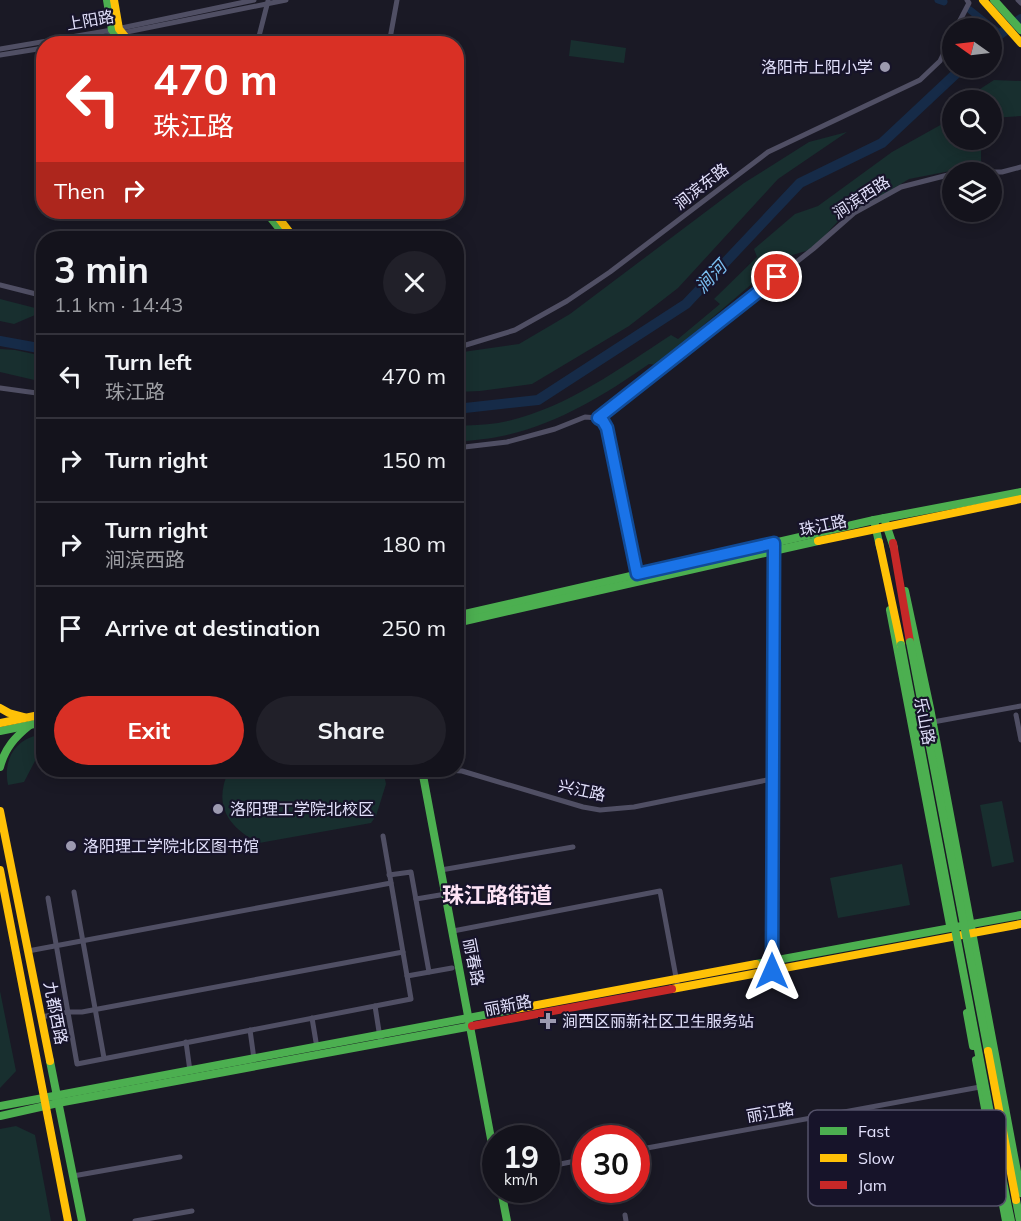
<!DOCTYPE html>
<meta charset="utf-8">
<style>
body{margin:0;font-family:Mulish,"Noto Sans SC",sans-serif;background:#212029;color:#f1f3f6;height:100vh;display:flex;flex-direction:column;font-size:22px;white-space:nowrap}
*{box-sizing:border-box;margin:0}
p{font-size:20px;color:#9d9ea3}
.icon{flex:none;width:33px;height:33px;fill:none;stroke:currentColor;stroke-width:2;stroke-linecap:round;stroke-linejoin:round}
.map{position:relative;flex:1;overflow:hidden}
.side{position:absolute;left:36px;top:231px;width:428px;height:546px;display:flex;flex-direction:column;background:#14131c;border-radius:24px;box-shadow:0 3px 15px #0003,0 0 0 2px #33323b}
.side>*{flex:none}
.hud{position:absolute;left:36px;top:36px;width:428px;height:183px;border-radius:24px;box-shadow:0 3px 15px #0003,0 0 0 2px #33323b;background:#d93025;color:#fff;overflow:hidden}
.needle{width:39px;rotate:284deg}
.buttons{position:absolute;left:942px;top:18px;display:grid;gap:12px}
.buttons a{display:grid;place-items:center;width:60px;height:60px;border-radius:50%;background:#14131c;box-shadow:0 3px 15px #0003,0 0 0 2px #33323b;font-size:30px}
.speed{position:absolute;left:482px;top:1125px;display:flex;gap:12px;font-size:30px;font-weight:700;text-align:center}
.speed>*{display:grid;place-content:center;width:78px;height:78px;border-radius:50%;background:#14131c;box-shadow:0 3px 15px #0003,0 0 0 2px #33323b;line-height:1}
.speed small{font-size:15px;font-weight:400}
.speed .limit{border:9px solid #d22;background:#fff;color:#111}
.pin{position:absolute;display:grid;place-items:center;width:51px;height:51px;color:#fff;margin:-26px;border:3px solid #fff;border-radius:50%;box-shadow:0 2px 6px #0007}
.me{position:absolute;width:66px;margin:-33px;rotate:0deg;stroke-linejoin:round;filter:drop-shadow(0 0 4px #0008)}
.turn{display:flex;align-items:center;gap:21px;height:126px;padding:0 18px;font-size:27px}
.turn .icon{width:78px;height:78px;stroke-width:2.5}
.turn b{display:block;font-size:42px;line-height:51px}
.then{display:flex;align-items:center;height:57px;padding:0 18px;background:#0003;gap:12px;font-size:22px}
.round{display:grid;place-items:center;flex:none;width:63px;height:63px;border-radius:32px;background:#212029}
.summary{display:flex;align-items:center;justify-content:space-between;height:102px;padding:0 18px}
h1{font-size:36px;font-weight:700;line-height:45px}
.button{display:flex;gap:12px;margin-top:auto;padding:12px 18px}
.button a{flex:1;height:69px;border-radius:36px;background:#d93025;color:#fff;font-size:24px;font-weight:700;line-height:69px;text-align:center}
.button a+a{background:#212029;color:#f1f3f6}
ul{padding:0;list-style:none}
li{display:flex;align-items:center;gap:18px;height:84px;padding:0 18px;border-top:2px solid #33323b}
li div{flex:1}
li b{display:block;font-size:22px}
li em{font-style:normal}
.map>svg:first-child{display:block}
</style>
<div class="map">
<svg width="1021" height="1221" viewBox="0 0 1021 1221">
<rect width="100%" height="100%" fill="#1a1925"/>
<!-- green -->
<g fill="#182f2f">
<polygon points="571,40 626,48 624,63 569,56"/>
<polygon points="994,80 1021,81 1021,116 992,118 992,100 963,100"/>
<path d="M 952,113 L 952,140 L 981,140 L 981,165 L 909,179 L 854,213 L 841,209 L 839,220 L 813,249 L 782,258 L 657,365 L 649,364 C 606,394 559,423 507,435 C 491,439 473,440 456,442 L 456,426 C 470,425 484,425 498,423 C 563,411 617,370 671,335 L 678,339 L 720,304 L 714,299 L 757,257 L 754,249 L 795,214 L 818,206 L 892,152 L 944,123 L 943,119 Z"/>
<polygon points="847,132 778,179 678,288 629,326 532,384 480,391 456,392 456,353 519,344 570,314 744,183 809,142"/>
<polygon points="0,299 43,310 43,316 35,315 14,324 0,321"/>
<polygon points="0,349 15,350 43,356 43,382 0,372"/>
<path d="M 38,735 L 42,757 L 36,759 L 24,782 L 8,785 C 3,761 14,740 38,735 Z"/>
<path d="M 229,770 L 383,770 L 386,784 L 376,816 L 371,823 L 259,843 C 227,827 213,804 229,770 Z"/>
<polygon points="1002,801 1014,862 992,867 980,805"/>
<polygon points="902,864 910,905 838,918 830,878"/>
<polygon points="0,991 16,1071 0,1088"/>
<polygon points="833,1121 842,1169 817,1174 807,1126"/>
<polygon points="16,1126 35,1135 51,1221 0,1221 0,1129"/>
</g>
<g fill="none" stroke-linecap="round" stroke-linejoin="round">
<!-- canal -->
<g stroke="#162b48" stroke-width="7">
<polyline points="938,0 944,2"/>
<polyline points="970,10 999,33"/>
</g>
<!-- river -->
<g stroke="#162b48" stroke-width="10">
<polyline points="992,40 1021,19"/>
<polyline points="0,341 44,349"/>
<polyline points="456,409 538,400 686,304 800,183 882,143 962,68"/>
</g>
<!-- street -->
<g stroke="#504f64" stroke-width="5">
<polyline points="1018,0 1021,3"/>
<polyline points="956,28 969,3 967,0"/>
<polyline points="67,44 286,0"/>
<polyline points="257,44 268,1"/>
<polyline points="389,44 397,0"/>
<polyline points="0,49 112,30 254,0"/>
<polyline points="0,55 44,48"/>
<polyline points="956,172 1002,172 1021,167"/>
<polyline points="0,285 44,296"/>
<polyline points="456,348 515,330 567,301 610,272 768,152 920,80 940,61 952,36"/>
<polyline points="0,388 44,394"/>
<polyline points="598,418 607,428 637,574"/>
<polyline points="456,448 507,442 555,429 585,417 598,418 813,249 854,213 901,187 952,174"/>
<polyline points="1016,715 1021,740"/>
<polyline points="933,722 1021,706"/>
<polyline points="423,772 446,770 462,771 583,807 600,810 634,807 772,779"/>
<polyline points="441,870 573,847"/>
<polyline points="389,875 411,872 429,972"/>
<polyline points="74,892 104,1058"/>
<polyline points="48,898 77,1064 411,999 383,836"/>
<polyline points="416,899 446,894"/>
<polyline points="453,931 660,891 678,988"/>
<polyline points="28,951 391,883"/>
<polyline points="772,963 774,549"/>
<polyline points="407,976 452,968"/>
<polyline points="375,1006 381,1044"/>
<polyline points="41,1017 68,1012 82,1012 403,952"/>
<polyline points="312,1018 317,1048"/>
<polyline points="250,1030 254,1059"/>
<polyline points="186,1042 190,1071"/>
<polyline points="636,1150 980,1087"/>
<polyline points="546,1167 585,1159"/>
<polyline points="73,1176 180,1157"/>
<polyline points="625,1215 626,1221"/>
<polyline points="135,1221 192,1211"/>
</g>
<!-- fast -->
<g stroke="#4caf50" stroke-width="8">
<polyline points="107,0 112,30 124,44"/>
<polyline points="994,0 1021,30"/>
<polyline points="266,212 287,238"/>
<polyline points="884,518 894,548"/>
<polyline points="874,520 880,547"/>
<polyline points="905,591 930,708 1021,1193"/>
<polyline points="890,610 950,925"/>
<polyline points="456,616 874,520 1021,492"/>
<polyline points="456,623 818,541"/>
<polyline points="0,731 44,722"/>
<path d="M 0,767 C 5,748 15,737 30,725"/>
<polyline points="422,770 495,1160"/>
<polyline points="756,964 1021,915"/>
<polyline points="967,1013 973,1046"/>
<polyline points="976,1060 1006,1221"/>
<polyline points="50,1061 82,1221"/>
<polyline points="0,1106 516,1009"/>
<polyline points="0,1116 58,1103 472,1026"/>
<polyline points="501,1190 507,1221"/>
<polyline points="1016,1200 1020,1221"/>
<polyline points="1007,1202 1011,1221"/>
</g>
<!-- slow -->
<g stroke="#ffc107" stroke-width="8">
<polyline points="114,0 119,29 131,44"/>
<polyline points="983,0 1021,43"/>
<polyline points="274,212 294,238"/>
<polyline points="818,541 1021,499"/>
<polyline points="879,542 901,645"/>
<polyline points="0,708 9,713 24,717"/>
<polyline points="0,723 44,714"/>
<polyline points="0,811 50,1061"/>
<polyline points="0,870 68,1221"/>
<polyline points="672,989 1021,924"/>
<polyline points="516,1009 756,964"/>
</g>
<!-- jam -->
<g stroke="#c62828" stroke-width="8">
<polyline points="893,543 910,642"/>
<polyline points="472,1026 672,989"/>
</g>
<!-- fast-bridge -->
<g stroke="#4caf50" stroke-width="8">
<polyline points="910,642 988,1051"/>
<polyline points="901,645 1007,1202"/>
</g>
<!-- slow-bridge -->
<polyline stroke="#ffc107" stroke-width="8" points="988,1051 1016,1200"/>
</g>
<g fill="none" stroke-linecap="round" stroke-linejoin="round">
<!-- route casing -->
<g stroke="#114b97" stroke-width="15">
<polyline id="route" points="772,971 774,543 637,574 607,428 603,421 598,418 777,277"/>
</g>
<!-- route -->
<use href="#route" stroke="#1a73e8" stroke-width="10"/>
</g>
<!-- markers -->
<g fill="#9c9ab0" stroke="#17142a" stroke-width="2">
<circle cx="885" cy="67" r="6"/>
<circle cx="218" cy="809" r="6"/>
<circle cx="71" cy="846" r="6"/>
<path d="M545 1012h6v6h6v6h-6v6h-6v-6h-6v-6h6z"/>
</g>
<g text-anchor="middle" stroke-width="4.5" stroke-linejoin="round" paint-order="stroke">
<!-- street labels -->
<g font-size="16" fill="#e2e0fb" stroke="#17142a">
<text transform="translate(90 20) rotate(-10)" y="6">上阳路</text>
<text transform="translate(701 186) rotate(-38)" y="6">涧滨东路</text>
<text transform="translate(861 197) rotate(-33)" y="6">涧滨西路</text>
<text transform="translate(823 525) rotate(-12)" y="6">珠江路</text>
<text transform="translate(925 721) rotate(79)" y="6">乐山路</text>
<text transform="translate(582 790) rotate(12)" y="6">兴江路</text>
<text transform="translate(474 962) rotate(79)" y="6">丽春路</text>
<text transform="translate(508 1005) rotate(-11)" y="6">丽新路</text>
<text transform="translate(56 1013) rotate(79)" y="6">九都西路</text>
<text transform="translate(770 1112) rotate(-10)" y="6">丽江路</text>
</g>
<!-- poi labels -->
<g font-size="16" fill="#e2e0fb" stroke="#17142a" text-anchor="start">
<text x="873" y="73" text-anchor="end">洛阳市上阳小学</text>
<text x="230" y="815">洛阳理工学院北校区</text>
<text x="83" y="852">洛阳理工学院北区图书馆</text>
<text x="562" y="1027">涧西区丽新社区卫生服务站</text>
</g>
<!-- water labels -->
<g font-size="18" font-style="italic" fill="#7abff0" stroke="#17142a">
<text transform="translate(711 277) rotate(-47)" y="6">涧河</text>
</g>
<!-- district labels -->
<g font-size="22" font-weight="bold" fill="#fce2f4" stroke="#17142a">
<text x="497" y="903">珠江路街道</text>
</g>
</g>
<!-- legend -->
<rect x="808" y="1110" width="198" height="96" rx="9" fill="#17142a" stroke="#545169" stroke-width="1.5"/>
<rect x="820" y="1127" width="27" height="8" fill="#4caf50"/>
<rect x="820" y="1154" width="27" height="8" fill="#ffc107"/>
<rect x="820" y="1181" width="27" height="8" fill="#c62828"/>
<g font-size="16" fill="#e2e0fb">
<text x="858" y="1137">Fast</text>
<text x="858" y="1164">Slow</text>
<text x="858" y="1191">Jam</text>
</g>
</svg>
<div class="buttons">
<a><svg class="needle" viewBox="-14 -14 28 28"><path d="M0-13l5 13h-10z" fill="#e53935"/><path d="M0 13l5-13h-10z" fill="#9d9ea3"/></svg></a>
<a><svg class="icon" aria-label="search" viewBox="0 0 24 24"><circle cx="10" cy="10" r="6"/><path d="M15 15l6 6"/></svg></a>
<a><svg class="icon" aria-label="layers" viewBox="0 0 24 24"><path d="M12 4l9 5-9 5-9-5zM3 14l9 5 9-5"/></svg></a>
</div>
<div class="speed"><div>19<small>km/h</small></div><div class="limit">30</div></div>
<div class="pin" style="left:777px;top:277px;background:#d93025"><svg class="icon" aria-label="arrive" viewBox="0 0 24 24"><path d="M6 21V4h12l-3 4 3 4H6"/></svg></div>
<svg class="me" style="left:772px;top:971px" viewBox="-20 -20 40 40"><path d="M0-17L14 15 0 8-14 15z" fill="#1a73e8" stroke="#fff" stroke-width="4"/></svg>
<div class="hud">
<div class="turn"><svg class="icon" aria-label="left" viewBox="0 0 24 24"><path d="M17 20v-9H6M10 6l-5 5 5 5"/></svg><div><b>470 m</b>珠江路</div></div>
<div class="then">Then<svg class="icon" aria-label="right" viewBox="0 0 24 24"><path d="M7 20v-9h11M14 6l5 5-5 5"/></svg></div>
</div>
<section class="side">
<div class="summary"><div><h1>3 min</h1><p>1.1 km · 14:43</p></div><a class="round"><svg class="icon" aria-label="close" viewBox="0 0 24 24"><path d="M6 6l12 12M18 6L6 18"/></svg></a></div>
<ul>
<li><svg class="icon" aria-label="left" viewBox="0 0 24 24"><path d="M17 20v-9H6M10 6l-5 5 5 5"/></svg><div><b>Turn left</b><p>珠江路</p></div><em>470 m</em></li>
<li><svg class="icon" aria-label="right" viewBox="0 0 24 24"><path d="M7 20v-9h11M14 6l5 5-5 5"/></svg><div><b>Turn right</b></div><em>150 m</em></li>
<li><svg class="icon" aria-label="right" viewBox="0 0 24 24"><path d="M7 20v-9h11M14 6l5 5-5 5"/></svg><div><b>Turn right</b><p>涧滨西路</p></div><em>180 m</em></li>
<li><svg class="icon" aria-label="arrive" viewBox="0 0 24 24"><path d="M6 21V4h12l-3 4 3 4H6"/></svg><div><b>Arrive at destination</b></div><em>250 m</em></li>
</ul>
<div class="button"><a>Exit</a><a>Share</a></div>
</section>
</div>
